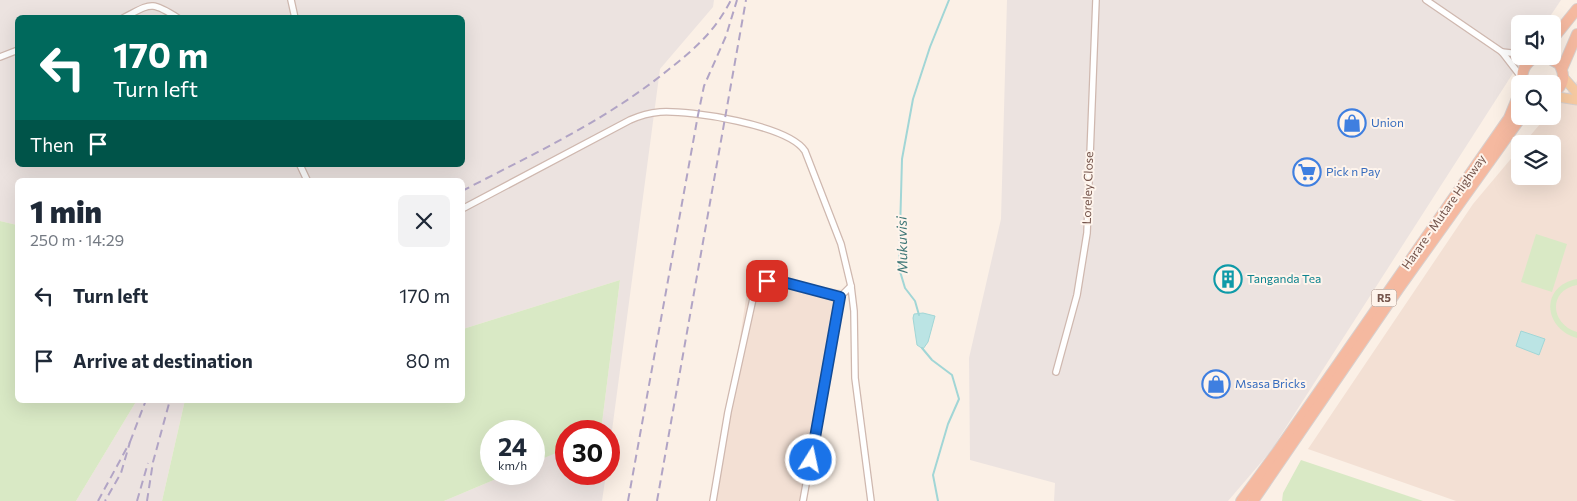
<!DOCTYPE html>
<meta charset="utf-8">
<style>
body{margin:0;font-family:Commissioner,sans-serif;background:#f2f2f3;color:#1f2937;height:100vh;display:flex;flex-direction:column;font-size:19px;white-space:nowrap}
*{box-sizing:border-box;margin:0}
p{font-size:16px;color:#747a83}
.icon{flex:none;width:28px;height:28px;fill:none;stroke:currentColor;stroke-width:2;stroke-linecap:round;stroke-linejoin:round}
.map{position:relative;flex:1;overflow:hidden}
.panel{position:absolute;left:15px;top:178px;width:450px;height:225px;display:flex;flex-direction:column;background:#fff;border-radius:8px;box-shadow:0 5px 20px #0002}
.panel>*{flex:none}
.guide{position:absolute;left:15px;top:15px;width:450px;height:152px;border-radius:8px;box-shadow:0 5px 20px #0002;background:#00695c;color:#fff;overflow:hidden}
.buttons{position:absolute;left:1511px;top:15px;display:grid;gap:10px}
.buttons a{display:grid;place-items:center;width:50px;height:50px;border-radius:8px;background:#fff;box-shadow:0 5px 20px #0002;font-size:25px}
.speed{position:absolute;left:480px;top:420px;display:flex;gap:10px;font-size:25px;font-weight:700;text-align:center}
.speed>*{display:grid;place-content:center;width:65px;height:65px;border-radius:50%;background:#fff;box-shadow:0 5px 20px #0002;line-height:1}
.speed small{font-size:12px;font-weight:400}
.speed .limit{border:8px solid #d22;background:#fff;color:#111}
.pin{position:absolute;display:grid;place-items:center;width:42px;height:42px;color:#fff;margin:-21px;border-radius:10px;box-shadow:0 2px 8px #0006}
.me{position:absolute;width:55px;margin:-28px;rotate:10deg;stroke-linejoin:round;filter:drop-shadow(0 0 4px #0008)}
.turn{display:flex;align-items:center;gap:18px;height:105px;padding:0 15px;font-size:22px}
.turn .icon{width:65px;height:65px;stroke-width:2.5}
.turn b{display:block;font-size:35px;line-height:42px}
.then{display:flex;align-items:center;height:48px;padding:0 15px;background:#0003;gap:10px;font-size:19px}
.round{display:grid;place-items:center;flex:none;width:52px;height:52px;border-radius:8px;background:#f2f2f3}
.head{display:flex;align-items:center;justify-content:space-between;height:85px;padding:0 15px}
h1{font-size:30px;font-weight:800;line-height:38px}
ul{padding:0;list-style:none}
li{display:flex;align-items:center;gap:15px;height:65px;padding:0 15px}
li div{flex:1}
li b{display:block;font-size:19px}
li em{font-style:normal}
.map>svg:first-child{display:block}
</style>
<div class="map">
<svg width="1577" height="501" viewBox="0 0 1577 501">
<rect width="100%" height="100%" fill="#fbf0e6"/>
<!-- residential -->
<g fill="#f3e0d4">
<polygon points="1577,81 1577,501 1456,501 1308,449 1473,204 1520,148 1520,176 1552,176 1552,144 1523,144 1547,116 1552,116 1553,110"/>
<polygon points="749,279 844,290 804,501 715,501"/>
</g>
<!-- industrial -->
<g fill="#ece3e0" fill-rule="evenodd">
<path d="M 0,0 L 714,0 L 713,7 L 660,69 L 609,453 L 609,431 L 601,431 L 620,280 L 463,329 L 462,180 L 18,180 L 17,225 L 0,221 ZM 18,18 L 462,18 L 462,165 L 18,165 Z"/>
<polygon points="1007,0 1561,0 1545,24 1520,24 1520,56 1524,56 1270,452 1228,501 1054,501 1055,483 970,460 969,358 1001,219"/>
<polygon points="137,400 185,400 162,501 76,501"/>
<polygon points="566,448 566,474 606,474 602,501 444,501 508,474 534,474 534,462"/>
</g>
<!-- green -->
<g fill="#d9e9c5">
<polygon points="0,221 17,225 18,400 137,400 76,501 0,501"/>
<polygon points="1536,234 1567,244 1552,292 1521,282"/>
<path d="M 1577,279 L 1577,285 C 1548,290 1550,324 1577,332 L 1577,338 C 1543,328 1540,286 1577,279 Z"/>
<polygon points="620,280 601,431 566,431 566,449 534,462 534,431 491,431 491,474 508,474 444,501 162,501 185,400 462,400 463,329"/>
<polygon points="1301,460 1411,497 1423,501 1282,501 1283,493"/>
</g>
<!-- water -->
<g fill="#bbe4e4" stroke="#a1d6d6">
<polygon points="923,313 935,316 928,342 923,349 917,345 913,318 914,314"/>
<polygon points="1521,331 1545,339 1539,355 1516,346"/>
</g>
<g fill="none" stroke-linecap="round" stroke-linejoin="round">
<!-- stream -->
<g stroke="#a1d6d6" stroke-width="2">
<polyline points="919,315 915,301 905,288 899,268 902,159 913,99 930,47 949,0"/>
<polyline points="922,348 932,360 952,375 959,399 948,424 933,475 938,501"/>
</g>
<!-- minor casing -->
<g stroke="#cfb8af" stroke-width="8">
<g id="minor">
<polyline points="291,0 295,18"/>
<polyline points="1426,0 1502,52 1522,78"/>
<path d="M 123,18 C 151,4 150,0 178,18"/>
<polyline points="1502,52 1520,54"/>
<polyline points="0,57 18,50"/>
<polyline points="300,165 307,180"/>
<path d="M 462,209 L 630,120 C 639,116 649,113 660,112 C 690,110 788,125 805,151 L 841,244 L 851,286 L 854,311 L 855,378 L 871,501"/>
<polyline points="1056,372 1077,295 1087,233 1096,0"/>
<path d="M 713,501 L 728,412 L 756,285 C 772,274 822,292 840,297"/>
<polyline points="803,501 840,297 851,286"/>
</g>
</g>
<!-- primary casing -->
<g stroke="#d8cfcd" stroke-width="11">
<g id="primary">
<polyline points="1564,78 1577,93"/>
<polyline points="1552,96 1577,100"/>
</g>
</g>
<!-- trunk casing -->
<g stroke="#d8cfcd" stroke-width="12">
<g id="trunk">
<polyline points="1552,40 1577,9"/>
<path d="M 1545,56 L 1559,64 C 1566,76 1564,86 1552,94"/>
<polyline points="1562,69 1577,34"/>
<path d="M 1523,84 C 1520,70 1526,61 1539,56"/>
<polyline points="1241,501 1277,452 1509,118 1520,91"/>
<polyline points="1253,501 1399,288 1522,116"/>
</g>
</g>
<!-- minor -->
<use href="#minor" stroke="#fff" stroke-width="5.5"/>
<!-- primary -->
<use href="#primary" stroke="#f7caa1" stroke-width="9"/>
<!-- trunk -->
<use href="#trunk" stroke="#f5b9a0" stroke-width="10"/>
<!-- rail -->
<g stroke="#b1a4c5" stroke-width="2" stroke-dasharray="8 5" stroke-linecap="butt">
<path d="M 462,191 C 535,153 605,121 668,70 C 696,48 715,31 731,0"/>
<polyline points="130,442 146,400"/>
<polyline points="98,501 130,442 121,473 105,501"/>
<polyline points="137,501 148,463"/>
<polyline points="147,501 153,462 170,400"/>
<polyline points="628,501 698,115 704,86 726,36 737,0"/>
<polyline points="657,501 746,0"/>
</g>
</g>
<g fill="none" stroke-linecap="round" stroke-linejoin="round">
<!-- route casing -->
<g stroke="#114b97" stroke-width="12">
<polyline id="route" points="767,281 787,283 840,297 811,460"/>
</g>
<!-- route -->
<use href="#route" stroke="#1a73e8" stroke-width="9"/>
</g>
<!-- icons -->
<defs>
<g id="shop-ring" transform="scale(1.4375)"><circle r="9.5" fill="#fef4ec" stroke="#3f7fe0" stroke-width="1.5"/><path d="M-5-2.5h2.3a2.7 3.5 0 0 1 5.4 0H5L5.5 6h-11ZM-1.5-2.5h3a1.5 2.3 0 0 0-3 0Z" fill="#3f7fe0"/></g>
<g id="supermarket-ring" transform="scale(1.4375)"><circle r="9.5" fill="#fef4ec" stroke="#3f7fe0" stroke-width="1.5"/><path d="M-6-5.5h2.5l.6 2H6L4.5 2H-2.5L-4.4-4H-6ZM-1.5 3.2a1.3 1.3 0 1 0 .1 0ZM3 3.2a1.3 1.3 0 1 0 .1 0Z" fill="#3f7fe0"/></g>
<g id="building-ring" transform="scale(1.4375)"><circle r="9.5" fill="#fef4ec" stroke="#0f9aa8" stroke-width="1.5"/><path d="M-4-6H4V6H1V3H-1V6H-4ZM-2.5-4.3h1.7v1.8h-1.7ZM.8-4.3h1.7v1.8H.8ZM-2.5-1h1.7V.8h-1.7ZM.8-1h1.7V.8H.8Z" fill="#0f9aa8"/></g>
</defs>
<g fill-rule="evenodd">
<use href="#shop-ring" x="1352" y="123"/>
<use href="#supermarket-ring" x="1307" y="172"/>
<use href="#building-ring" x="1228" y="279"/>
<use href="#shop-ring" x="1216" y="384"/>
</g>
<g text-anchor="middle" stroke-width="4" stroke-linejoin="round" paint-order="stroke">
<!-- shield labels -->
<rect fill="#fef4ec" stroke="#9d847b" stroke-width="1" x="1371.5" y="289.5" width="25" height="17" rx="4"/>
<g font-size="11" font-weight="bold" fill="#74544b">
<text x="1384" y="302">R5</text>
</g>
<!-- shop labels -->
<g font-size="12" fill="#366cbe" stroke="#fef4ec" text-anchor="start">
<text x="1371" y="127">Union</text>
<text x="1326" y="176">Pick n Pay</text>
<text x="1235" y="388">Msasa Bricks</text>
</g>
<!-- street labels -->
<g font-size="12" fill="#74544b" stroke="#fef4ec">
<text transform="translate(1088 188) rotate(-88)" y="4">Loreley Close</text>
<text transform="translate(1444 212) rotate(-55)" y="4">Harare - Mutare Highway</text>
</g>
<!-- culture labels -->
<g font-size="12" fill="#0d838f" stroke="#fef4ec" text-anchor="start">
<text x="1247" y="283">Tanganda Tea</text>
</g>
<!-- water labels -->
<g font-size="14" font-style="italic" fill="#407878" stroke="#fef4ec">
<text transform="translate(902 245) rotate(-91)" y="5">Mukuvisi</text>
</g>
</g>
</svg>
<div class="buttons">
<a><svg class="icon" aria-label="sound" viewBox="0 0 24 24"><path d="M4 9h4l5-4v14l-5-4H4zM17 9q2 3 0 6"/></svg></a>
<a><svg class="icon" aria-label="search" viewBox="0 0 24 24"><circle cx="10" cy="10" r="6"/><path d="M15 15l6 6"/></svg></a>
<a><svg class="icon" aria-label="layers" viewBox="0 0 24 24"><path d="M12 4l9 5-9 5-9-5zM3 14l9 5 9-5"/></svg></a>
</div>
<div class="speed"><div>24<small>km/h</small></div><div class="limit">30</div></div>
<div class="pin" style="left:767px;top:281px;background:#d93025"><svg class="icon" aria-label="arrive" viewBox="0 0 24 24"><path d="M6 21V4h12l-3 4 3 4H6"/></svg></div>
<svg class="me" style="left:811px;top:460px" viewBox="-20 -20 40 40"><circle r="17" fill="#1a73e8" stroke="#fff" stroke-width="3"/><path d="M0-11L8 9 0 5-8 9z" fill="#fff"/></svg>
<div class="guide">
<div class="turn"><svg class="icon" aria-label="left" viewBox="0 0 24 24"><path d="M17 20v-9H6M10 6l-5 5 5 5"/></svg><div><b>170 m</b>Turn left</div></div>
<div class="then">Then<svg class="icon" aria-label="arrive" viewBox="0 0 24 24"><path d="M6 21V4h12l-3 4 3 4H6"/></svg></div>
</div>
<section class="panel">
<div class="head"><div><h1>1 min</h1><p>250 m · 14:29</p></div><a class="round"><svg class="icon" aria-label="close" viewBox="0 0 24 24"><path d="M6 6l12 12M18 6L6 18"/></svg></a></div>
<ul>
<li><svg class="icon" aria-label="left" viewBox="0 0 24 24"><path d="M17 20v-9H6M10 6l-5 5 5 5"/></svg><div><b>Turn left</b></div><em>170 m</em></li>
<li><svg class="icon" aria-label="arrive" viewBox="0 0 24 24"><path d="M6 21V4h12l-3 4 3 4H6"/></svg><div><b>Arrive at destination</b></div><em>80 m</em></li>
</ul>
</section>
</div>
